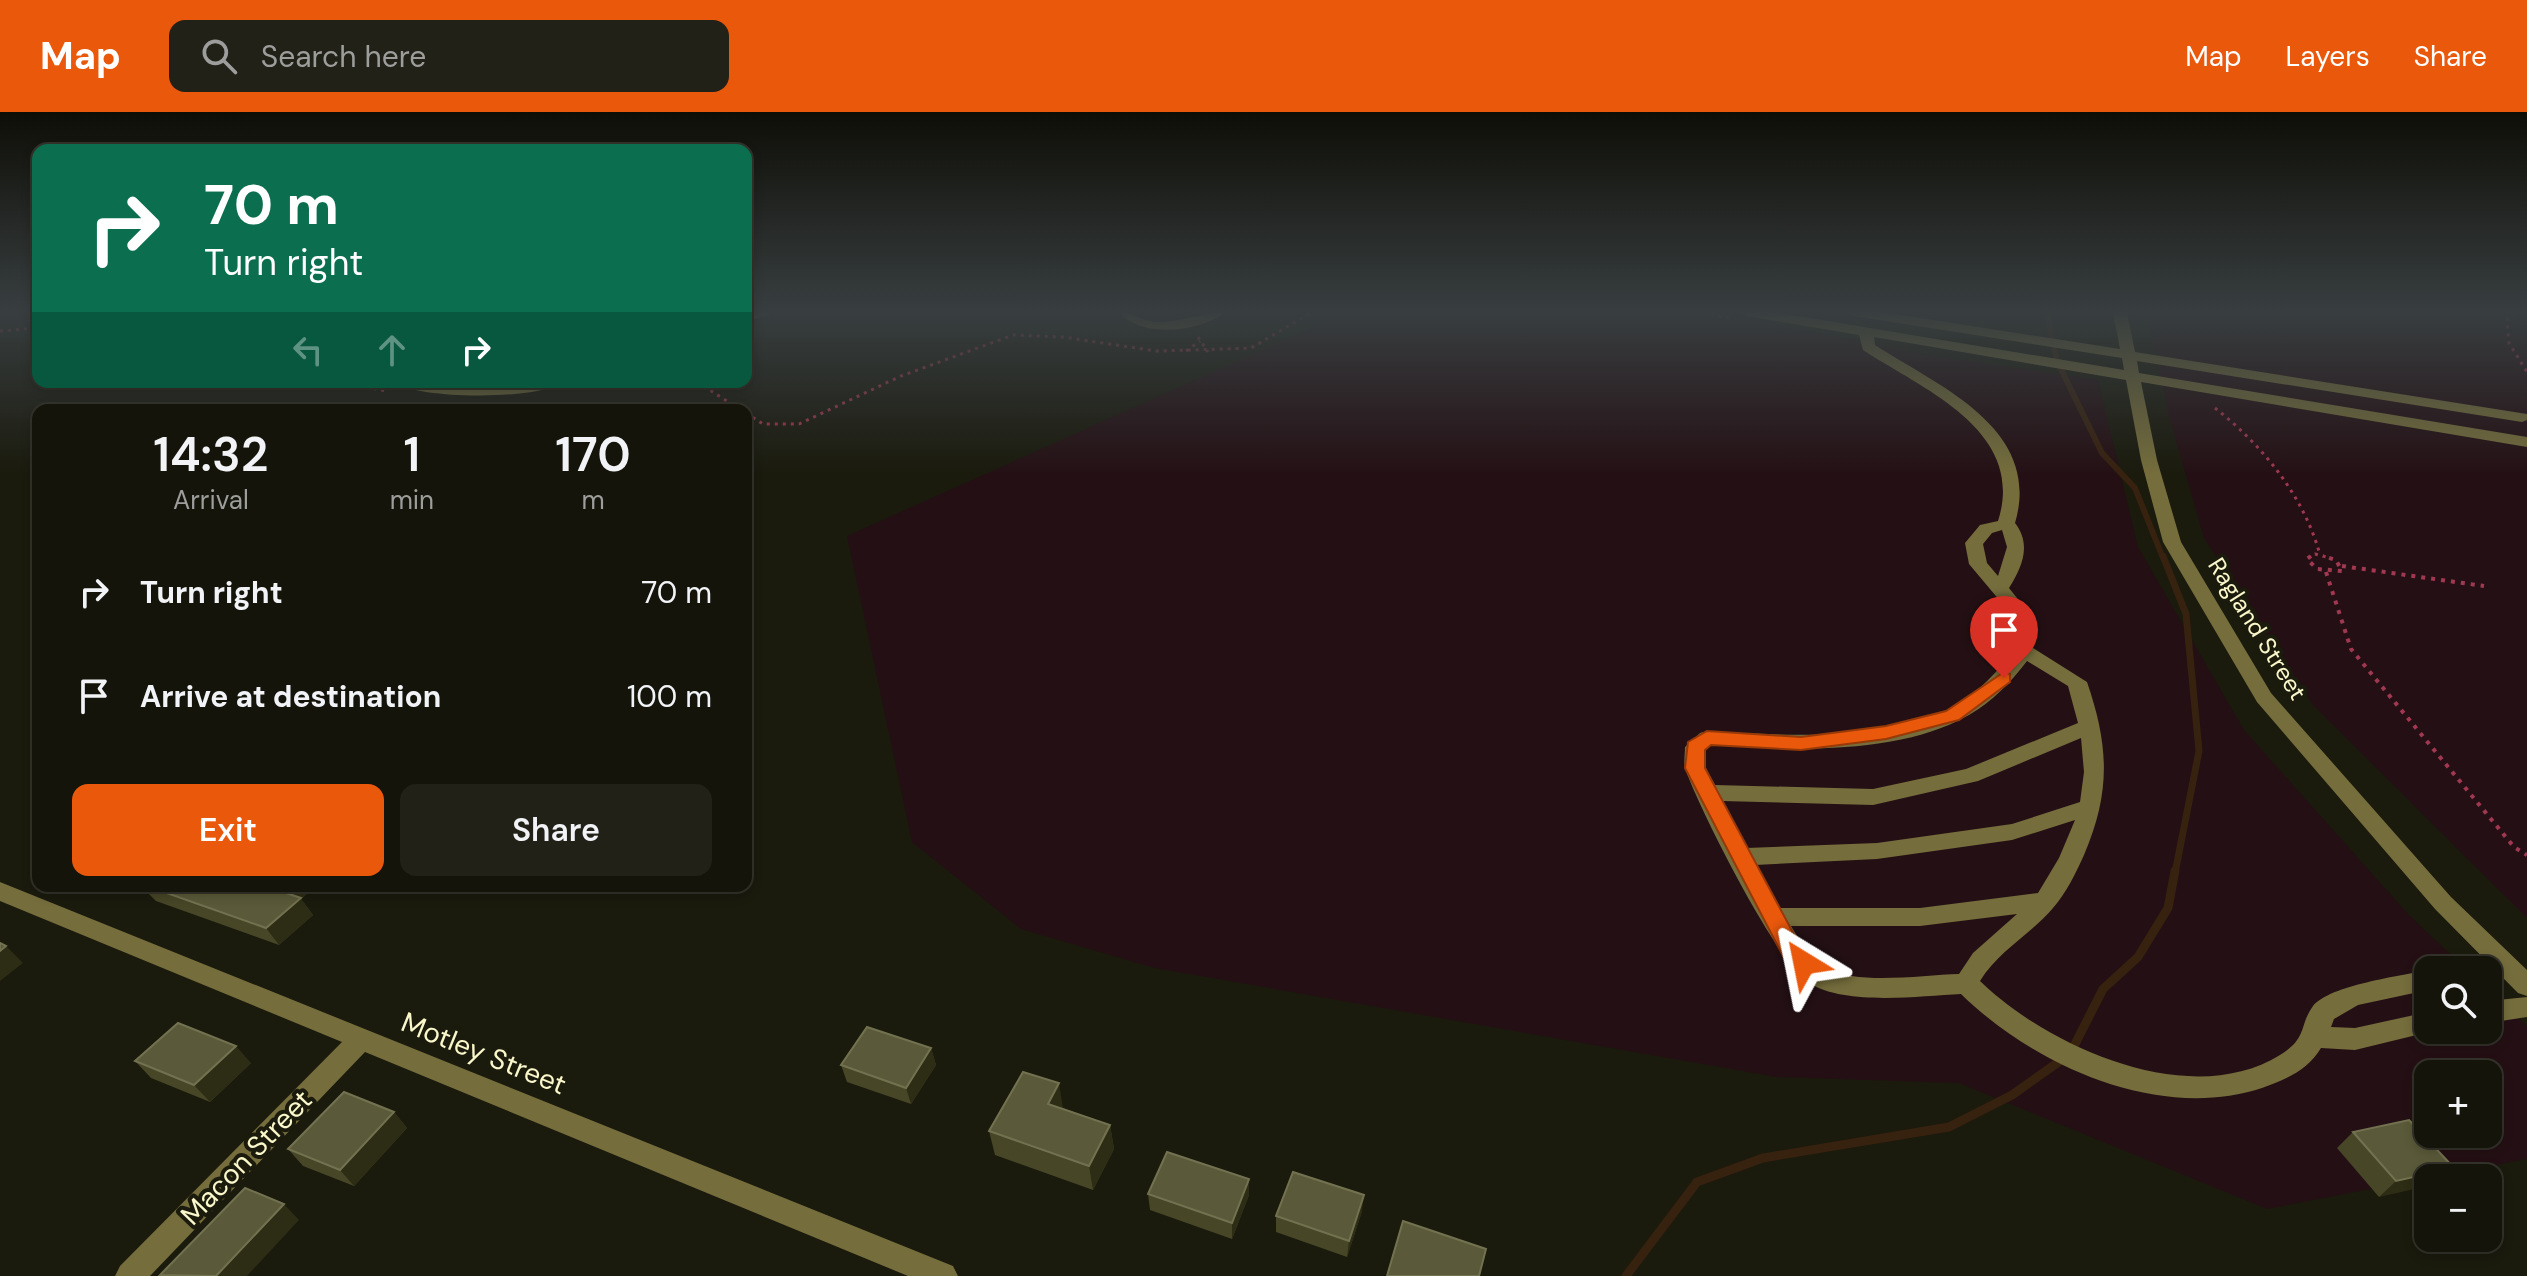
<!DOCTYPE html>
<meta charset="utf-8">
<style>
body{margin:0;font-family:"DM Sans",sans-serif;background:#212118;color:#f1f3f6;height:100vh;display:flex;flex-direction:column;font-size:30px;white-space:nowrap}
*{box-sizing:border-box;margin:0}
p{font-size:26px;color:#9d9e9c}
.icon{flex:none;width:44px;height:44px;fill:none;stroke:currentColor;stroke-width:2;stroke-linecap:round;stroke-linejoin:round}
.map{position:relative;flex:1;overflow:hidden}
.drawer{position:absolute;left:32px;top:292px;width:720px;height:488px;display:flex;flex-direction:column;background:#14140a;border-radius:16px;box-shadow:0 4px 12px #0003,0 0 0 2px #33332b}
.drawer>*{flex:none}
.top-card{position:absolute;left:32px;top:32px;width:720px;height:244px;border-radius:16px;box-shadow:0 4px 12px #0003,0 0 0 2px #33332b;background:#0b6e4f;color:#fff;overflow:hidden}
.controls{position:absolute;left:2414px;top:844px;display:grid;gap:16px}
.controls a{display:grid;place-items:center;width:88px;height:88px;border-radius:16px;background:#14140a;box-shadow:0 4px 12px #0003,0 0 0 2px #33332b;font-size:40px}
.pin{position:absolute;display:grid;place-items:center;width:68px;height:68px;color:#fff;margin:-82px -34px;border-radius:50% 50% 50% 0;rotate:-45deg;box-shadow:0 0 8px #0007}
.pin .icon{rotate:45deg}
.me{position:absolute;width:88px;margin:-44px;rotate:325deg;stroke-linejoin:round;filter:drop-shadow(0 0 6px #0008)}
.turn{display:flex;align-items:center;gap:28px;height:168px;padding:0 40px;font-size:36px}
.turn .icon{width:104px;height:104px;stroke-width:2.5}
.turn b{display:block;font-size:56px;line-height:68px}
.lanes{display:flex;align-items:center;height:76px;padding:0 40px;background:#0003;justify-content:center;gap:40px;direction:ltr}
.lanes .off{opacity:.35}
.eta{display:flex;justify-content:space-evenly;align-items:center;height:136px;text-align:center}
.eta b{font-size:48px;font-weight:600;line-height:56px}
.primary-button{display:flex;gap:16px;margin-top:auto;padding:16px 40px}
.primary-button a{flex:1;height:92px;border-radius:16px;background:#ea580c;color:#fff;font-size:32px;font-weight:600;line-height:92px;text-align:center}
.primary-button a+a{background:#212118;color:#f1f3f6}
ul{padding:0;list-style:none}
li{display:flex;align-items:center;gap:24px;height:104px;padding:0 40px}
li div{flex:1}
li b{display:block;font-size:30px}
li em{font-style:normal}
header{display:flex;align-items:center;gap:48px;box-sizing:border-box;height:112px;padding:0 40px;background:#ea580c;color:#fff}
header strong{font-size:38px}
nav{display:flex;gap:44px;margin-inline-start:auto;font-size:28px}
.search{width:560px;height:72px;background:#212118;display:flex;align-items:center;gap:20px;box-sizing:border-box;padding:0 28px;border-radius:16px;color:#9d9e9c;font-size:30px}
.map>svg:first-child{display:block}
</style>
<header>
<strong>Map</strong>
<div class="search"><svg class="icon" aria-label="search" viewBox="0 0 24 24"><circle cx="10" cy="10" r="6"/><path d="M15 15l6 6"/></svg>Search here</div>
<nav><a>Map</a><a>Layers</a><a>Share</a></nav>
</header>
<div class="map">
<svg width="2527" height="1164" viewBox="0 0 2527 1164">
<rect width="100%" height="100%" fill="#1a1a0d"/>
<!-- green -->
<g fill="#241014" fill-rule="evenodd">
<path d="M 1347,200 L 1718,200 L 1916,241 L 2098,268 L 2138,435 L 2244,618 L 2408,802 L 2467,858 L 2428,858 L 2428,918 L 2488,918 L 2488,877 L 2527,914 L 2527,1047 L 2267,1097 L 1959,971 L 1777,965 L 1155,856 L 1021,817 L 912,730 L 847,424 ZM 2428,962 L 2488,962 L 2488,1022 L 2428,1022 Z"/>
<polygon points="2146,200 2527,200 2527,806 2313,593 2204,426 2170,308"/>
</g>
<g fill="none" stroke-linecap="round" stroke-linejoin="round">
<!-- stream-far2 -->
<polyline stroke="#37210f" stroke-width="6" points="2047,200 2057,249 2102,341 2135,376 2163,446"/>
<!-- stream-far1 -->
<polyline stroke="#37210f" stroke-width="7" points="2163,444 2186,502 2199,639 2175,761"/>
<!-- stream -->
<polyline stroke="#37210f" stroke-width="9" points="1626,1164 1697,1070 1763,1046 1949,1015 2012,983 2070,942 2103,877 2138,845 2168,796 2175,759"/>
<!-- path-far1 -->
<g stroke="#a13851" stroke-width="3" stroke-dasharray="3 5" stroke-linecap="butt">
<polyline points="1703,200 1732,207"/>
<polyline points="2514,200 2507,208 2509,231 2527,260"/>
<polyline points="0,219 38,216"/>
<polyline points="1198,225 1208,240"/>
<polyline points="1186,239 1200,229"/>
<polyline points="342,270 386,279"/>
<polyline points="697,270 741,298"/>
<polyline points="572,276 589,270"/>
<path d="M 2215,296 C 2262,333 2304,384 2320,443"/>
<polyline points="746,301 763,312 799,312 901,264 1013,223 1063,225 1156,239 1251,236 1312,200"/>
<polyline points="2308,446 2315,442 2330,446"/>
</g>
<!-- path -->
<g stroke="#a13851" stroke-width="4" stroke-dasharray="4 6" stroke-linecap="butt">
<polyline points="2311,444 2307,447 2317,457 2342,459 2336,448 2323,444"/>
<polyline points="2342,454 2484,474"/>
<polyline points="2326,460 2351,537 2514,735 2527,743"/>
</g>
<!-- minor -->
<g fill="#756d3c" fill-rule="evenodd">
<polygon points="770,200 768,203 746,210 746,201"/>
<path d="M 1119,200 C 1134,200 1141,209 1155,210 C 1180,211 1202,200 1226,200 C 1200,220 1142,227 1119,200 Z"/>
<path d="M 1740,200 L 1773,200 L 2124,258 L 2122,246 L 1854,204 L 1847,200 L 1882,200 L 2120,237 L 2113,200 L 2127,200 L 2135,240 L 2527,302 L 2527,308 L 2522,310 L 2137,249 L 2139,261 L 2527,325 L 2527,335 L 2141,270 L 2157,348 L 2181,430 L 2271,581 L 2451,785 L 2527,858 L 2527,884 L 2518,881 L 2435,797 L 2257,590 L 2163,430 L 2141,348 L 2126,268 L 1874,225 L 1875,233 C 1938,274 2043,316 2015,411 C 2032,433 2022,455 2009,476 L 2029,501 L 2033,536 L 2087,570 C 2109,634 2111,680 2084,743 C 2076,761 2066,781 2053,796 C 2031,822 1998,839 1980,869 C 2048,935 2190,999 2280,943 C 2308,926 2299,913 2313,894 C 2330,873 2401,864 2428,858 L 2428,878 L 2358,893 L 2334,907 L 2331,915 L 2355,916 L 2428,900 L 2428,918 L 2437,918 L 2355,938 L 2321,936 C 2308,958 2285,968 2262,976 C 2159,1010 2035,954 1961,882 C 1918,884 1846,894 1809,871 C 1777,851 1701,700 1686,659 C 1683,652 1685,643 1685,635 L 1700,621 L 1707,619 C 1783,623 1888,632 1956,593 C 1979,580 1998,559 2014,538 L 2011,502 L 1969,452 L 1965,431 L 1980,413 L 1998,409 C 2027,318 1922,277 1863,238 L 1859,223 L 1747,204 ZM 2002,418 L 2007,435 L 1998,464 L 1987,451 L 1983,432 L 1992,421 ZM 2027,549 L 2068,574 L 2078,611 L 1966,657 L 1873,677 L 1715,673 L 1706,656 L 1705,638 L 1711,633 C 1791,638 1897,644 1969,603 C 1992,590 2011,570 2027,549 ZM 2081,626 L 2084,660 L 2080,690 L 2012,712 L 1877,731 L 1746,736 L 1722,689 L 1873,693 L 1978,669 ZM 2075,708 L 2059,746 L 2038,781 L 1920,796 L 1779,796 L 1755,753 L 1877,747 L 2012,728 ZM 2017,802 L 1973,841 L 1959,862 C 1923,863 1859,873 1827,857 C 1811,849 1800,829 1791,814 L 1920,814 Z"/>
<path d="M 395,270 L 479,274 L 563,270 C 541,288 417,288 395,270 Z"/>
<polygon points="0,770 953,1154 958,1164 908,1164 365,940 150,1164 115,1164 120,1154 342,930 0,789"/>
<polygon points="2527,885 2527,905 2488,911 2488,889"/>
</g>
</g>
<!-- wall -->
<g fill="#474627">
<polygon points="129,774 315,774 301,787 313,803 279,833 156,789 149,782"/>
<polygon points="931,936 936,953 911,992 847,970 841,953"/>
<polygon points="135,949 251,951 210,990 151,966"/>
<polygon points="1063,996 1110,1013 1114,1037 1093,1078 995,1043 989,1019"/>
<polygon points="394,1000 407,1016 354,1074 303,1054 288,1037"/>
<polygon points="2353,1020 2454,1056 2442,1066 2428,1066 2379,1085 2337,1036"/>
<polygon points="1249,1067 1249,1083 1232,1127 1150,1098 1148,1082"/>
<polygon points="1362,1099 1347,1145 1276,1120 1276,1104"/>
</g>
<!-- shaded-wall -->
<g fill="#2d2d15">
<polygon points="285,774 315,774 301,787 313,803 279,833 266,816 280,779"/>
<polygon points="6,834 23,851 0,869 0,839"/>
<polygon points="236,934 251,951 210,990 194,973"/>
<polygon points="931,936 936,953 911,992 906,976"/>
<polygon points="1059,971 1063,996 1053,1016 1048,992"/>
<polygon points="394,1000 407,1016 354,1074 340,1058"/>
<polygon points="1110,1013 1114,1037 1093,1078 1089,1054"/>
<polygon points="2454,1056 2442,1066 2428,1066 2428,1074 2379,1085 2396,1069"/>
<polygon points="1249,1067 1249,1083 1232,1127 1232,1111"/>
<polygon points="1364,1083 1362,1099 1347,1145 1349,1129"/>
<polygon points="284,1092 299,1108 247,1164 216,1164"/>
</g>
<!-- building -->
<g fill="#5a5939" stroke="#737250" stroke-width="2">
<polygon points="147,774 285,774 280,779 301,786 266,816"/>
<polygon points="0,831 6,834 0,839"/>
<polygon points="178,911 236,934 194,973 135,949"/>
<polygon points="867,915 931,936 906,976 841,953"/>
<polygon points="1023,960 1059,971 1048,992 1110,1013 1089,1054 989,1019"/>
<polygon points="344,980 394,1000 340,1058 288,1037"/>
<polygon points="2409,1008 2454,1056 2396,1069 2353,1020"/>
<polygon points="1167,1040 1249,1067 1232,1111 1148,1082"/>
<polygon points="1293,1060 1364,1083 1349,1129 1276,1104"/>
<polygon points="245,1076 284,1092 216,1164 160,1163"/>
<polygon points="1403,1109 1486,1137 1479,1164 1387,1164"/>
</g>
<!-- sky -->
<linearGradient id="sky" x2="0" y2="1"><stop stop-color="#0e0e07"/><stop offset="0.55" stop-color="#383e40"/><stop offset="1" stop-color="#383e40" stop-opacity="0"/></linearGradient>
<rect width="2527" height="363" fill="url(#sky)"/>
<!-- route -->
<path fill="#ea580c" stroke="#983908" stroke-width="2" d="M 2004,560 L 2010,562 L 2010,570 L 1959,608 L 1886,627 L 1801,638 L 1711,633 L 1705,638 L 1705,656 L 1799,832 L 1815,851 L 1811,858 C 1798,862 1792,854 1783,844 L 1685,656 L 1688,630 L 1707,619 L 1801,625 L 1886,614 L 1946,599 Z"/>
<g text-anchor="middle" stroke-width="8" stroke-linejoin="round" paint-order="stroke">
<!-- street labels -->
<g font-size="24" fill="#faf7cb" stroke="#1a1a0d">
<text transform="translate(2257 517) rotate(58)" y="8">Ragland Street</text>
</g>
<!-- near-street labels -->
<g font-size="28" fill="#faf7cb" stroke="#1a1a0d">
<text transform="translate(484 941) rotate(22)" y="10">Motley Street</text>
<text transform="translate(246 1045) rotate(-46)" y="10">Macon Street</text>
</g>
</g>
</svg>
<div class="controls">
<a><svg class="icon" aria-label="search" viewBox="0 0 24 24"><circle cx="10" cy="10" r="6"/><path d="M15 15l6 6"/></svg></a>
<a>+</a>
<a>−</a>
</div>
<div class="pin" style="left:2004px;top:566px;background:#d93025"><svg class="icon" aria-label="arrive" viewBox="0 0 24 24"><path d="M6 21V4h12l-3 4 3 4H6"/></svg></div>
<svg class="me" style="left:1804px;top:851px" viewBox="-20 -20 40 40"><path d="M0-17L14 15 0 8-14 15z" fill="#ea580c" stroke="#fff" stroke-width="4"/></svg>
<div class="top-card">
<div class="turn"><svg class="icon" aria-label="right" viewBox="0 0 24 24"><path d="M7 20v-9h11M14 6l5 5-5 5"/></svg><div><b>70 m</b>Turn right</div></div>
<div class="lanes"><svg class="icon off" aria-label="left" viewBox="0 0 24 24"><path d="M17 20v-9H6M10 6l-5 5 5 5"/></svg><svg class="icon off" aria-label="ahead" viewBox="0 0 24 24"><path d="M12 20V5M6 11l6-6 6 6"/></svg><svg class="icon" aria-label="right" viewBox="0 0 24 24"><path d="M7 20v-9h11M14 6l5 5-5 5"/></svg></div>
</div>
<section class="drawer">
<div class="eta">
<div><b>14:32</b><p>Arrival</p></div>
<div><b>1</b><p>min</p></div>
<div><b>170</b><p>m</p></div>
</div>
<ul>
<li><svg class="icon" aria-label="right" viewBox="0 0 24 24"><path d="M7 20v-9h11M14 6l5 5-5 5"/></svg><div><b>Turn right</b></div><em>70 m</em></li>
<li><svg class="icon" aria-label="arrive" viewBox="0 0 24 24"><path d="M6 21V4h12l-3 4 3 4H6"/></svg><div><b>Arrive at destination</b></div><em>100 m</em></li>
</ul>
<div class="primary-button"><a>Exit</a><a>Share</a></div>
</section>
</div>
